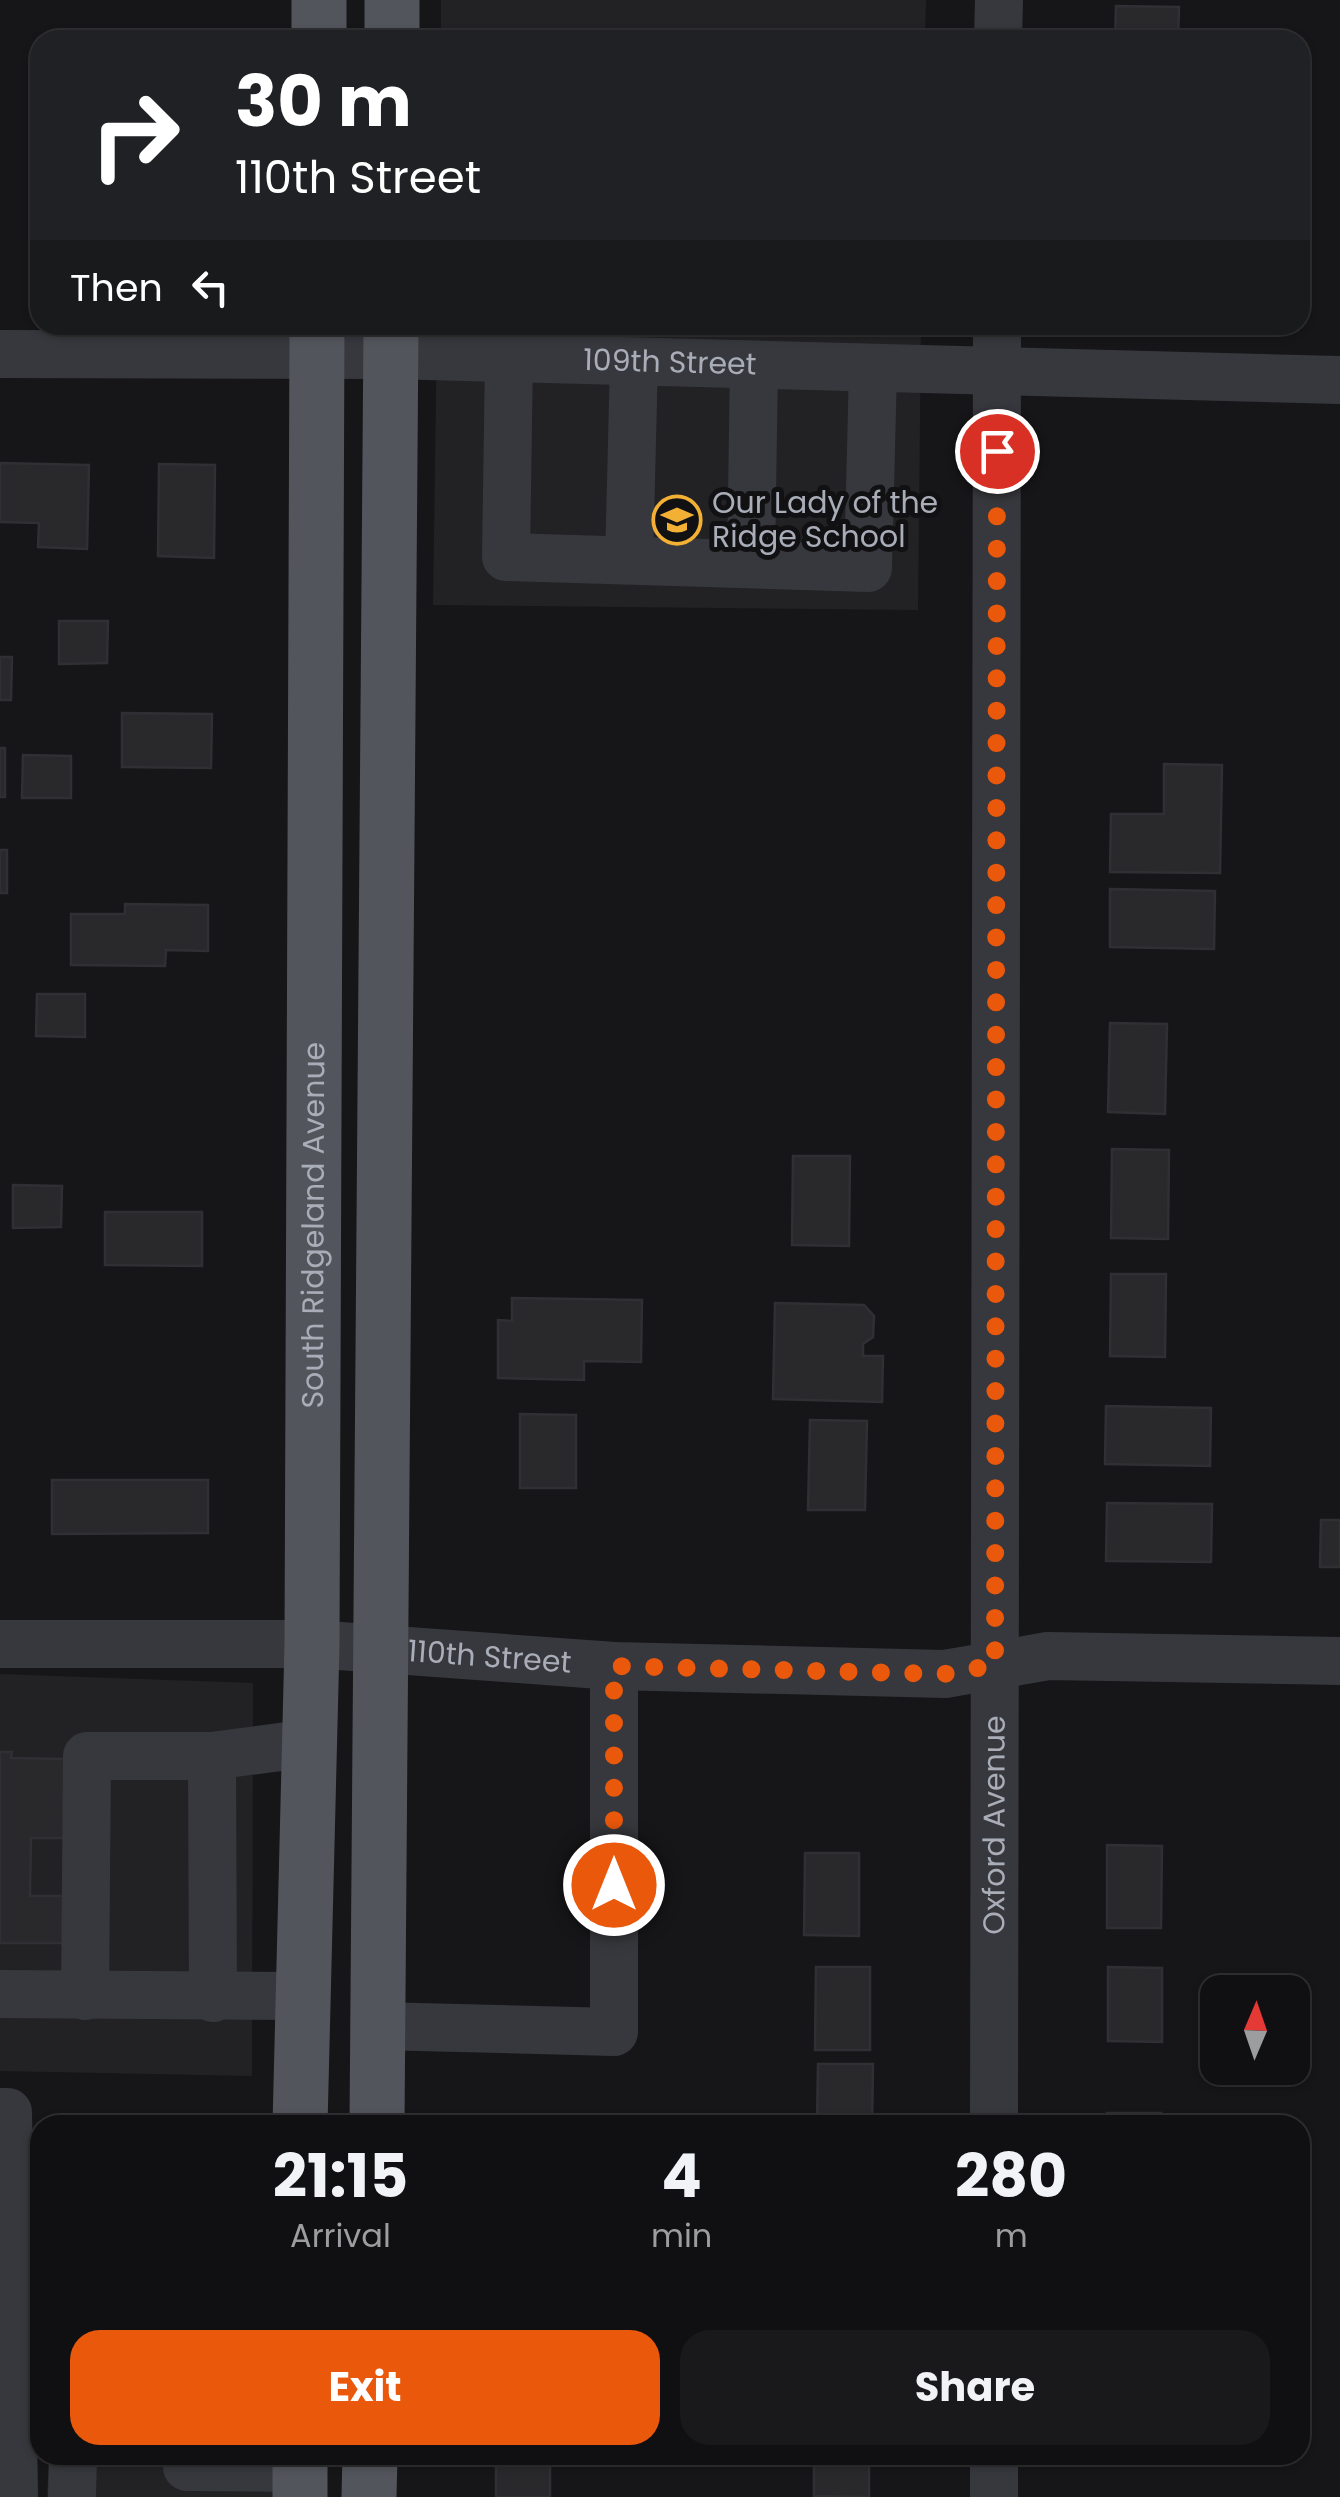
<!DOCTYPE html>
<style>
body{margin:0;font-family:Poppins,sans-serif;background:#19191b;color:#f1f3f6;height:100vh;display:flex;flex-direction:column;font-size:38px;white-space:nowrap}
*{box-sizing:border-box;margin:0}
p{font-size:32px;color:#9c9d9f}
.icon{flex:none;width:55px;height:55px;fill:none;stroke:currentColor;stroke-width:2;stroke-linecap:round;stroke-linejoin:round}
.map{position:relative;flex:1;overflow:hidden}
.sheet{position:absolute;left:30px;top:2115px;width:1280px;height:350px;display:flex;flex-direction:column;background:#101012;border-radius:30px;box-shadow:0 2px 8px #0004,0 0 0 2px #303032}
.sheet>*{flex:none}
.top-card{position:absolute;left:30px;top:30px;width:1280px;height:305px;border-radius:30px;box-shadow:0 2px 8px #0004,0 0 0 2px #303032;background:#202124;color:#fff;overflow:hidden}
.needle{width:65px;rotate:2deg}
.tools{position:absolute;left:1200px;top:1975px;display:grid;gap:20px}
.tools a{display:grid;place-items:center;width:110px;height:110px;border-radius:20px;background:#101012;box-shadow:0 2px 8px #0004,0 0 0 2px #303032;font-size:50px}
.pin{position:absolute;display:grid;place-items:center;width:85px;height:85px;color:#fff;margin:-42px;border:5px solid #fff;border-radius:50%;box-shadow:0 2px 10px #0007}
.me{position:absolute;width:110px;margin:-55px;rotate:0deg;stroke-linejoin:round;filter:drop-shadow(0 0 8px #0008)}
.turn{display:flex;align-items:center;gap:35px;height:210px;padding:0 40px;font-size:45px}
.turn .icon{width:130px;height:130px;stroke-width:2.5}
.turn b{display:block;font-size:70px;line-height:85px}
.then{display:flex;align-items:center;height:95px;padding:0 40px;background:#0003;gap:20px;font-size:38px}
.eta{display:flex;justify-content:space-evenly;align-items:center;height:170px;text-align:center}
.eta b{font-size:60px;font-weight:700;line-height:70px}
.primary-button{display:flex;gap:20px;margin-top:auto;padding:20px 40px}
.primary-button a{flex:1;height:115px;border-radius:30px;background:#ea580c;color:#fff;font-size:40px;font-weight:700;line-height:115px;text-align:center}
.primary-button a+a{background:#19191b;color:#f1f3f6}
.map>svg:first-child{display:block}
</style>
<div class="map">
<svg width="1340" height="2497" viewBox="0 0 1340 2497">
<rect width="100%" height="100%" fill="#161618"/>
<!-- built -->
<g fill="#222225">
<polygon points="441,0 926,0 925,40 441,40"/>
<polygon points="437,325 921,325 918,610 433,605"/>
<polygon points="0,1674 253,1683 252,2076 0,2071"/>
<polygon points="49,2455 274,2455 273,2497 47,2497"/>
</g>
<!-- building -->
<g fill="#29292c" stroke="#303034" stroke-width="2.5">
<polygon points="1116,6 1179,7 1178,40 1115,40"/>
<polygon points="0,463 89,465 87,549 38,547 39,523 0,522"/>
<polygon points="159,464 215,465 214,558 158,556"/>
<polygon points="59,621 108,621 107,663 59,664"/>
<polygon points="0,657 12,657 11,700 0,700"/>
<polygon points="122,713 212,714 211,768 122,767"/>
<rect x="0" y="748" width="5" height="49"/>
<polygon points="23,755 71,756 71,798 22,798"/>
<polygon points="1164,764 1222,765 1220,873 1110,872 1111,814 1164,814"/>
<rect x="0" y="850" width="7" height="43"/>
<polygon points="1110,889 1215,891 1214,949 1110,947"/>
<polygon points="125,904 208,905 208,951 166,950 165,966 71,965 71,914 125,914"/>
<polygon points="37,994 85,994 85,1037 36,1036"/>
<polygon points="1110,1023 1167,1024 1165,1114 1108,1112"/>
<polygon points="1112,1149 1169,1150 1168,1239 1111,1238"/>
<polygon points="793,1156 850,1156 849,1246 792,1245"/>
<polygon points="13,1185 62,1186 61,1227 13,1228"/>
<polygon points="105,1212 202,1212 202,1266 105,1265"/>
<polygon points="1111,1274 1166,1274 1165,1357 1110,1356"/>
<polygon points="512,1298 642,1300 641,1362 584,1361 584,1380 498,1378 498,1320 512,1321"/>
<polygon points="775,1303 864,1305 874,1316 873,1337 863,1344 863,1356 883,1356 882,1402 773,1399"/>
<polygon points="1106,1406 1211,1408 1210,1466 1105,1464"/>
<polygon points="520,1414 576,1415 576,1488 520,1488"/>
<polygon points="810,1420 867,1421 865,1510 808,1510"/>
<polygon points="52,1480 208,1480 208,1533 52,1534"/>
<polygon points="1107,1503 1212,1504 1211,1562 1106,1561"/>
<polygon points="1321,1520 1340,1520 1340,1567 1320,1567"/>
<polygon points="0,1752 12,1752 11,1758 68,1759 68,1838 31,1838 30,1896 77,1896 76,1943 0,1943"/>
<polygon points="1107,1845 1162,1846 1161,1928 1107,1928"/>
<polygon points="805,1853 859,1853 859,1936 804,1935"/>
<polygon points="816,1967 870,1967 870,2050 815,2050"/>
<polygon points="1108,1967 1162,1968 1162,2042 1108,2041"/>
<polygon points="818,2064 873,2064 872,2125 817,2125"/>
<rect x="1107" y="2113" width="54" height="12"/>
<rect x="496" y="2455" width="54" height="42"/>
<polygon points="814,2455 869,2455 869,2497 814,2496"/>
</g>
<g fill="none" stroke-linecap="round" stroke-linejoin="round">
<!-- minor -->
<g stroke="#37383d" stroke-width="48">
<polyline points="998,40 999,0"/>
<path id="s1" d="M 0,354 L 391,355 L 1340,380"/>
<polyline points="509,358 506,557 868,568 873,369"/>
<polyline points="629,560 634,362"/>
<polyline points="751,563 754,365"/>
<path id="s2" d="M 0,1644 L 312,1644 L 614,1666 L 945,1674 L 1048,1656 L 1340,1661"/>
<polyline points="212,1756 213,1998"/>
<polyline points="0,1994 304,1996"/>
<polyline points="85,1996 87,1756 212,1756 310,1743"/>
<polyline points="378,2026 614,2032 614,1666"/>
<polyline points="0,2112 8,2112 14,2497"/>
<path id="s3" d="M 994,2125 L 997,325"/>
<polyline points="187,2467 300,2468"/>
<polyline points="72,2497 73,2455"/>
<polyline points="994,2497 994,2455"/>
</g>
<!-- major -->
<g stroke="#53555c" stroke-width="55">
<polyline points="319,40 319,0"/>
<polyline points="392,40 392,0"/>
<path id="s4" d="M 300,2125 L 312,1644 L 317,325"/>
<polyline points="377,2125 391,325"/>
<polyline points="300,2497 300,2455"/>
<polyline points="369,2497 370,2455"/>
</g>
</g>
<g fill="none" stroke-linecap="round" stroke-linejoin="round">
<!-- route -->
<polyline stroke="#ea580c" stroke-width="18" stroke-dasharray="0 32.4" points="614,1885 614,1666 944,1674 995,1665 997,451"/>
</g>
<!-- icons -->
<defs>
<g id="school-ring" transform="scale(2.5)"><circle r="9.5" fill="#111113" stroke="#f2b134" stroke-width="1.5"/><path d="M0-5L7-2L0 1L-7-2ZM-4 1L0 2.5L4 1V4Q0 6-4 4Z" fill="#f2b134"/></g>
</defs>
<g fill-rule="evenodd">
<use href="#school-ring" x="677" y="520"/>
</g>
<g text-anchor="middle" stroke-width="10" stroke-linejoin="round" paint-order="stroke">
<!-- street labels -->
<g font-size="30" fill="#a8adb8" stroke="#111113">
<text dy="10" stroke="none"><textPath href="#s1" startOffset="670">109th Street</textPath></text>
<text dy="10" stroke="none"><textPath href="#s4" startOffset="900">South Ridgeland Avenue</textPath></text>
<text dy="10" stroke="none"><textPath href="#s2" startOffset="490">110th Street</textPath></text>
<text dy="10" stroke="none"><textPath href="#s3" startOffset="300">Oxford Avenue</textPath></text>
</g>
<!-- poi labels -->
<g font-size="30" fill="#a8adb8" stroke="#111113" text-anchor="start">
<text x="712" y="513">Our Lady of the<tspan x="712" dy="34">Ridge School</tspan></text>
</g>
</g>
</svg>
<div class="tools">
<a><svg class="needle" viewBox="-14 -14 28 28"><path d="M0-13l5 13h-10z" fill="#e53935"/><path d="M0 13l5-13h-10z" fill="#9c9d9f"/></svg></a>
</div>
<div class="pin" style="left:997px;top:451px;background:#d93025"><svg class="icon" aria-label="arrive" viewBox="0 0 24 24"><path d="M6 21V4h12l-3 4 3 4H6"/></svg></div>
<svg class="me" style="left:614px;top:1885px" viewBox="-20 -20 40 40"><circle r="17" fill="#ea580c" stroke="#fff" stroke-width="3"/><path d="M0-11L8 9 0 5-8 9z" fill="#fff"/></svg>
<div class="top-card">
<div class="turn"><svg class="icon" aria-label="right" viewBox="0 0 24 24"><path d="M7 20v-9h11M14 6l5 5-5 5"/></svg><div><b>30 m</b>110th Street</div></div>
<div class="then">Then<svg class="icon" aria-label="left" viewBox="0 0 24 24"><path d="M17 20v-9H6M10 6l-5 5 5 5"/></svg></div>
</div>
<section class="sheet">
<div class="eta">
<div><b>21:15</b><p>Arrival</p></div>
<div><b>4</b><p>min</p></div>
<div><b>280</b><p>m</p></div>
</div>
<div class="primary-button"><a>Exit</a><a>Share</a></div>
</section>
</div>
